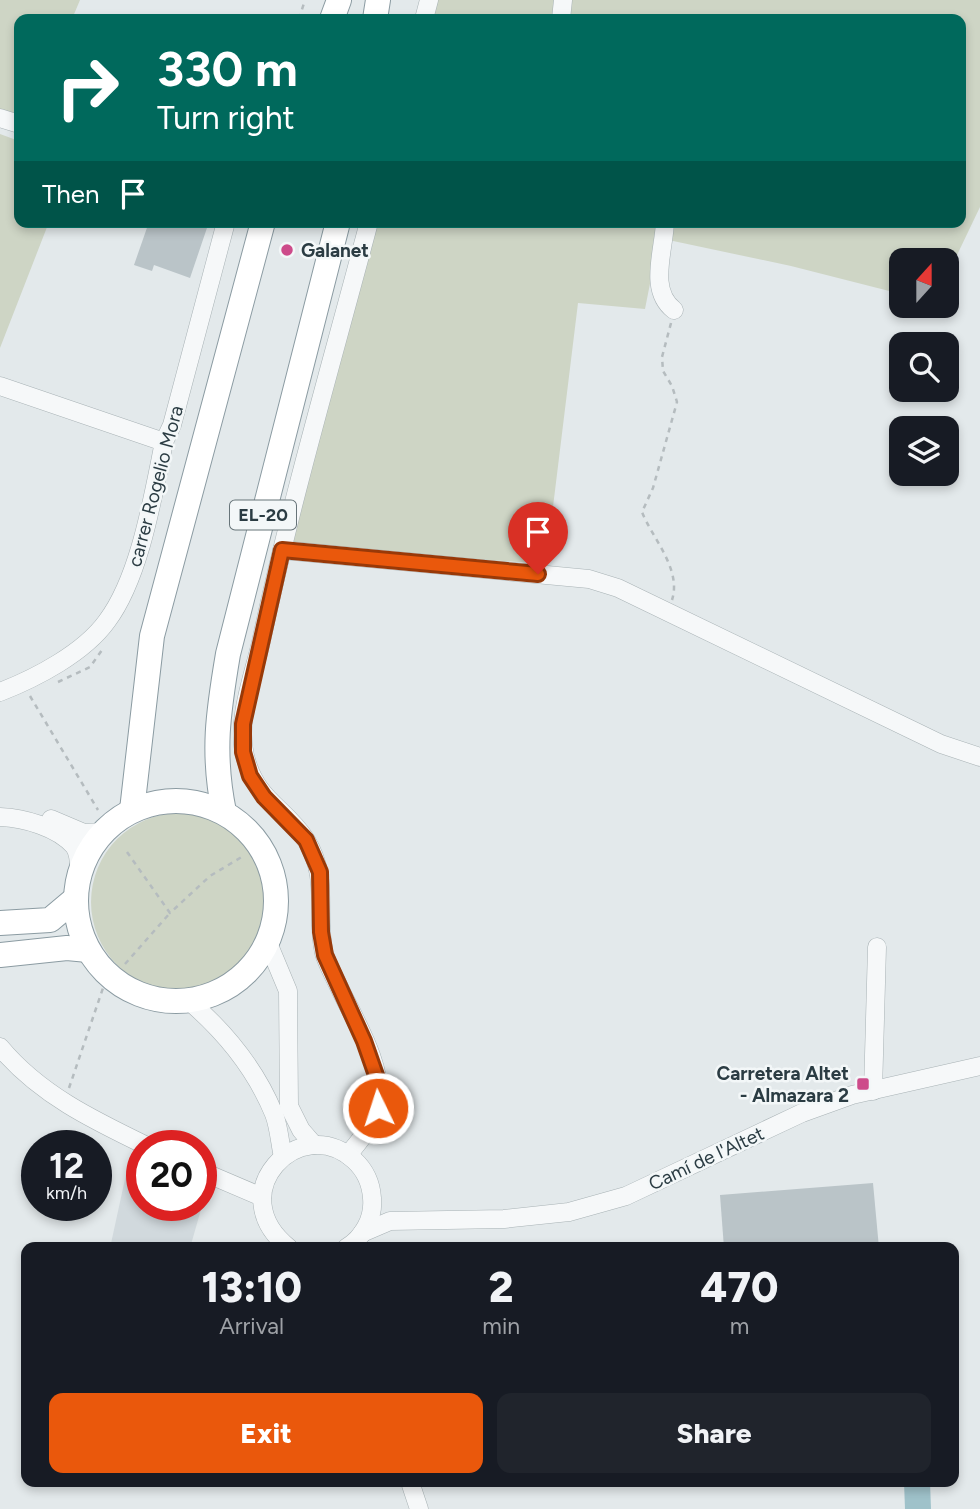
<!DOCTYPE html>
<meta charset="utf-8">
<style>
body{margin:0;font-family:Figtree,sans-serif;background:#20242c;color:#f1f3f6;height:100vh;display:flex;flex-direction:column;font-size:26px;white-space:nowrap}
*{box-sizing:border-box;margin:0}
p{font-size:23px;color:#9ea1a6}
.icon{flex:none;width:38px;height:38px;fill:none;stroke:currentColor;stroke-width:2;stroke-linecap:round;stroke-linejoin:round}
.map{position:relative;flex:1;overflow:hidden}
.drawer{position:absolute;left:21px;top:1242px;width:938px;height:245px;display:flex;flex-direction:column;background:#171b24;border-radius:14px;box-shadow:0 4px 10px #0003}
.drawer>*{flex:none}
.hud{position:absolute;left:14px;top:14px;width:952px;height:214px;border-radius:14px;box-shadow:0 4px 10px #0003;background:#00695c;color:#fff;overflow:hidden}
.needle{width:46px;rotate:21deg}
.fabs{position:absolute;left:889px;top:248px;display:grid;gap:14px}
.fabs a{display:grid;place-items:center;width:70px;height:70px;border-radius:14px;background:#171b24;box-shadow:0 4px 10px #0003;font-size:35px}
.speed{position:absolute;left:21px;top:1130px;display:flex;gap:14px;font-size:35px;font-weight:700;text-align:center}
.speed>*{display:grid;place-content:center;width:91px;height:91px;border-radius:50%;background:#171b24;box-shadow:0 4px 10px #0003;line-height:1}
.speed small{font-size:18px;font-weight:400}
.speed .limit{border:10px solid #d22;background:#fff;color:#111}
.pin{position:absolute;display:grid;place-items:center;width:60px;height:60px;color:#fff;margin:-72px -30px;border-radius:50% 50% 50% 0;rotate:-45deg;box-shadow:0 0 7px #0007}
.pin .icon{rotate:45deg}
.me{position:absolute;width:77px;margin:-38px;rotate:356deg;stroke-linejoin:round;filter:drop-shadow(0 0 5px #0008)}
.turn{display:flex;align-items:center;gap:24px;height:147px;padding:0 28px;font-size:32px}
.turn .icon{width:91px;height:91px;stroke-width:2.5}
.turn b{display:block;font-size:49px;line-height:60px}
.then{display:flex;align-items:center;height:66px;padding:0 28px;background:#0003;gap:14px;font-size:26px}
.eta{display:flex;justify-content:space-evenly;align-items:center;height:119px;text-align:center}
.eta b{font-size:42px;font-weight:800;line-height:49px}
.action{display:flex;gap:14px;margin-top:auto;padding:14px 28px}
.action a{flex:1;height:80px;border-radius:14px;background:#ea580c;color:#fff;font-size:28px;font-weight:800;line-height:80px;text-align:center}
.action a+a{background:#20242c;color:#f1f3f6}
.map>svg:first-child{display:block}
</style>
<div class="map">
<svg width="980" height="1509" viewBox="0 0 980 1509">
<rect width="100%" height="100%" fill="#e3e9eb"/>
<!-- built -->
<polygon fill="#d1d9dd" points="130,1156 142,1160 142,1206 201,1206 201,1182 208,1185 190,1248 110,1248"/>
<!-- green -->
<g fill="#ced5c5">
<polygon points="0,0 80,0 72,19 19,19 19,118 0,111"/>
<polygon points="436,0 980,0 980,207 947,276 947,261 901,261 901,294 791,266 659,238 645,309 578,303 546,564 290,546 377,222 961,222 961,19 431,19"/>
<polygon points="0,134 19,141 19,222 49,222 0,348"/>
<circle cx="180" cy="902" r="89"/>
</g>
<!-- water -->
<polygon fill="#9fc2ca" points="904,1482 930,1482 931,1509 905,1509"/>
<!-- building -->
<g fill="#bac4c8">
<polygon points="149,222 209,222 190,278 154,265 152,271 134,265"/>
<polygon points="873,1183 879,1248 724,1248 720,1195"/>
</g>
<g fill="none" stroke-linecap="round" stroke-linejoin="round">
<!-- minor casing -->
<g stroke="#a8b2b5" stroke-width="19">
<g id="minor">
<polyline points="424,19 429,0"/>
<polyline points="561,19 563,0"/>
<polyline points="0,118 19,124"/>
<path d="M 665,222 C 664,251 648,290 674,310"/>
<polyline points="0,386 164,442"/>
<polyline points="282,550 589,579 618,588 941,744 980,757"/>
<path d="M 0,692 C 36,678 84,653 107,621 C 140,577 153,496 164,442 L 172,425 L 226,222"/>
<path d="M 0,817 C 24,818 57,827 74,846 C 80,854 79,864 79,874"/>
<polyline points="51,819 84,833 103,832"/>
<polyline points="268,943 288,991 289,1106 301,1130 314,1145"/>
<path d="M 189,1001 C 224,1031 256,1070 274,1114 C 279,1127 280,1144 283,1157"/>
<path d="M 0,1047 C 39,1094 93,1120 147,1146"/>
<polyline points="873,1091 877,947"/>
<path d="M 348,1155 C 359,1141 375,1124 378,1106 C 384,1066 355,1021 339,987 C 334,976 327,964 324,953 C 315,913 330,878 306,840 C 284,806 256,801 245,756 C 236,721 253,677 261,642 C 291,501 332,362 369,222"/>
<polyline points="201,1171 262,1197"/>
<polyline points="362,1233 390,1221 504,1219 569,1212 626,1196 802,1113 852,1095 980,1066"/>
<path d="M 289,1248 C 220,1193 300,1111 354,1160 C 365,1170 371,1183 372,1198 C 374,1218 363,1238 346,1248"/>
<polyline points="410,1482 419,1509"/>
</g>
</g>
<!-- highway casing -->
<g stroke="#8b9ba2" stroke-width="26">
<g id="highway">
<polyline points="332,19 339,0"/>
<polyline points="375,19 378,0"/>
<circle cx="176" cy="901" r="100"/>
<polyline points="132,810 152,636 263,222"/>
<path d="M 224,812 C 212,753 218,713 228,654 L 338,222"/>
<polyline points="0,923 50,920 75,899"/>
<polyline points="0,955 67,948 88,950"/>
</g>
</g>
<!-- path -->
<g stroke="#b5bcbf" stroke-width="2.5" stroke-dasharray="5 5" stroke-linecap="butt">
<polyline points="299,19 305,0"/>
<path d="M 671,323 L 662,357 L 663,371 L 672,386 L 677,402 L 653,488 L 642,512 C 652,538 682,569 672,600"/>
<polyline points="58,682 90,667 102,650"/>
<polyline points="30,696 98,810"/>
<polyline points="127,852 170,913 210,876 245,855"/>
<polyline points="125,964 170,913"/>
<polyline points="69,1088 103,988"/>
</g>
<!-- minor -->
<use href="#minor" stroke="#f6f8f9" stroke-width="18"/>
<!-- highway -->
<use href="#highway" stroke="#fff" stroke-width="24"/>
</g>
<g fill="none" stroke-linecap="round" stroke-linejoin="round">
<!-- route casing -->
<g stroke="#983908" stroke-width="18">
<polyline id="route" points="378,1108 378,1081 364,1041 325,955 321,932 320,872 306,840 264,797 250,776 243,752 243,724 282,550 538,574"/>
</g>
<!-- route -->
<use href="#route" stroke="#ea580c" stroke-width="12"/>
</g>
<!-- markers -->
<g fill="#cd4b8a" stroke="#f3f7f8" stroke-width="2.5">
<circle cx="287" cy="250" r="7"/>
<rect x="856" y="1077" width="14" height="14" rx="3.5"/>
</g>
<g text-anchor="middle" stroke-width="5" stroke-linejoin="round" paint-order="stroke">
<!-- shield labels -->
<rect fill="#f3f7f8" stroke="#677479" stroke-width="2" x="230" y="500.5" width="66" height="29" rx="5"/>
<g font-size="18" font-weight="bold" fill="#2b3c43">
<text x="263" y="521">EL-20</text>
</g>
<!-- poi labels -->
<g font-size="19" font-weight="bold" fill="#2b3c43" stroke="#f3f7f8" text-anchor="start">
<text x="301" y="257">Galanet</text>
<text x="849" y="1080" text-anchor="end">Carretera Altet<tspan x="849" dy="22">- Almazara 2</tspan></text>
</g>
<!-- street labels -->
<g font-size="19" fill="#2b3c43" stroke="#f3f7f8">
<text transform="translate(155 486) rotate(-75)" y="7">carrer Rogelio Mora</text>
<text transform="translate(706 1158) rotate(-25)" y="7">Camí de l'Altet</text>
</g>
</g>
</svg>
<div class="fabs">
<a><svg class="needle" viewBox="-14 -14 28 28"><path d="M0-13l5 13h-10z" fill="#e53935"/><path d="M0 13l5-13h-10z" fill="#9ea1a6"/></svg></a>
<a><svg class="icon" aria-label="search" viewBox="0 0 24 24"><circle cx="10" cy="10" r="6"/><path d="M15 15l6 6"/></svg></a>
<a><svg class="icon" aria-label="layers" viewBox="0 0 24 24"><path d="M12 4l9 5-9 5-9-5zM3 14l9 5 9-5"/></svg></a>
</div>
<div class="speed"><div>12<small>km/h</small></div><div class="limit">20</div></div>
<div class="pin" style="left:538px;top:574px;background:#d93025"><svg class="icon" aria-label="arrive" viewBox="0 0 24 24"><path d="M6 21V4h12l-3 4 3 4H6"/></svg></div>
<svg class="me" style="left:378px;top:1108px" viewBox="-20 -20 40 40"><circle r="17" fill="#ea580c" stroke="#fff" stroke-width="3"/><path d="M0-11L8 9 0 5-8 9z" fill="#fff"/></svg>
<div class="hud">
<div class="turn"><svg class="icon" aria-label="right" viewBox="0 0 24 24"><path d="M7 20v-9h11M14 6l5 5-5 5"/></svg><div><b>330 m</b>Turn right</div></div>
<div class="then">Then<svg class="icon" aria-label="arrive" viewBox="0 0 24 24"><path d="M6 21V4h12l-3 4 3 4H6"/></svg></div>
</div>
<section class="drawer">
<div class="eta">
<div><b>13:10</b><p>Arrival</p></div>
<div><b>2</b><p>min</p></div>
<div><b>470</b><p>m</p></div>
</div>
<div class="action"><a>Exit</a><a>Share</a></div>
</section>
</div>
